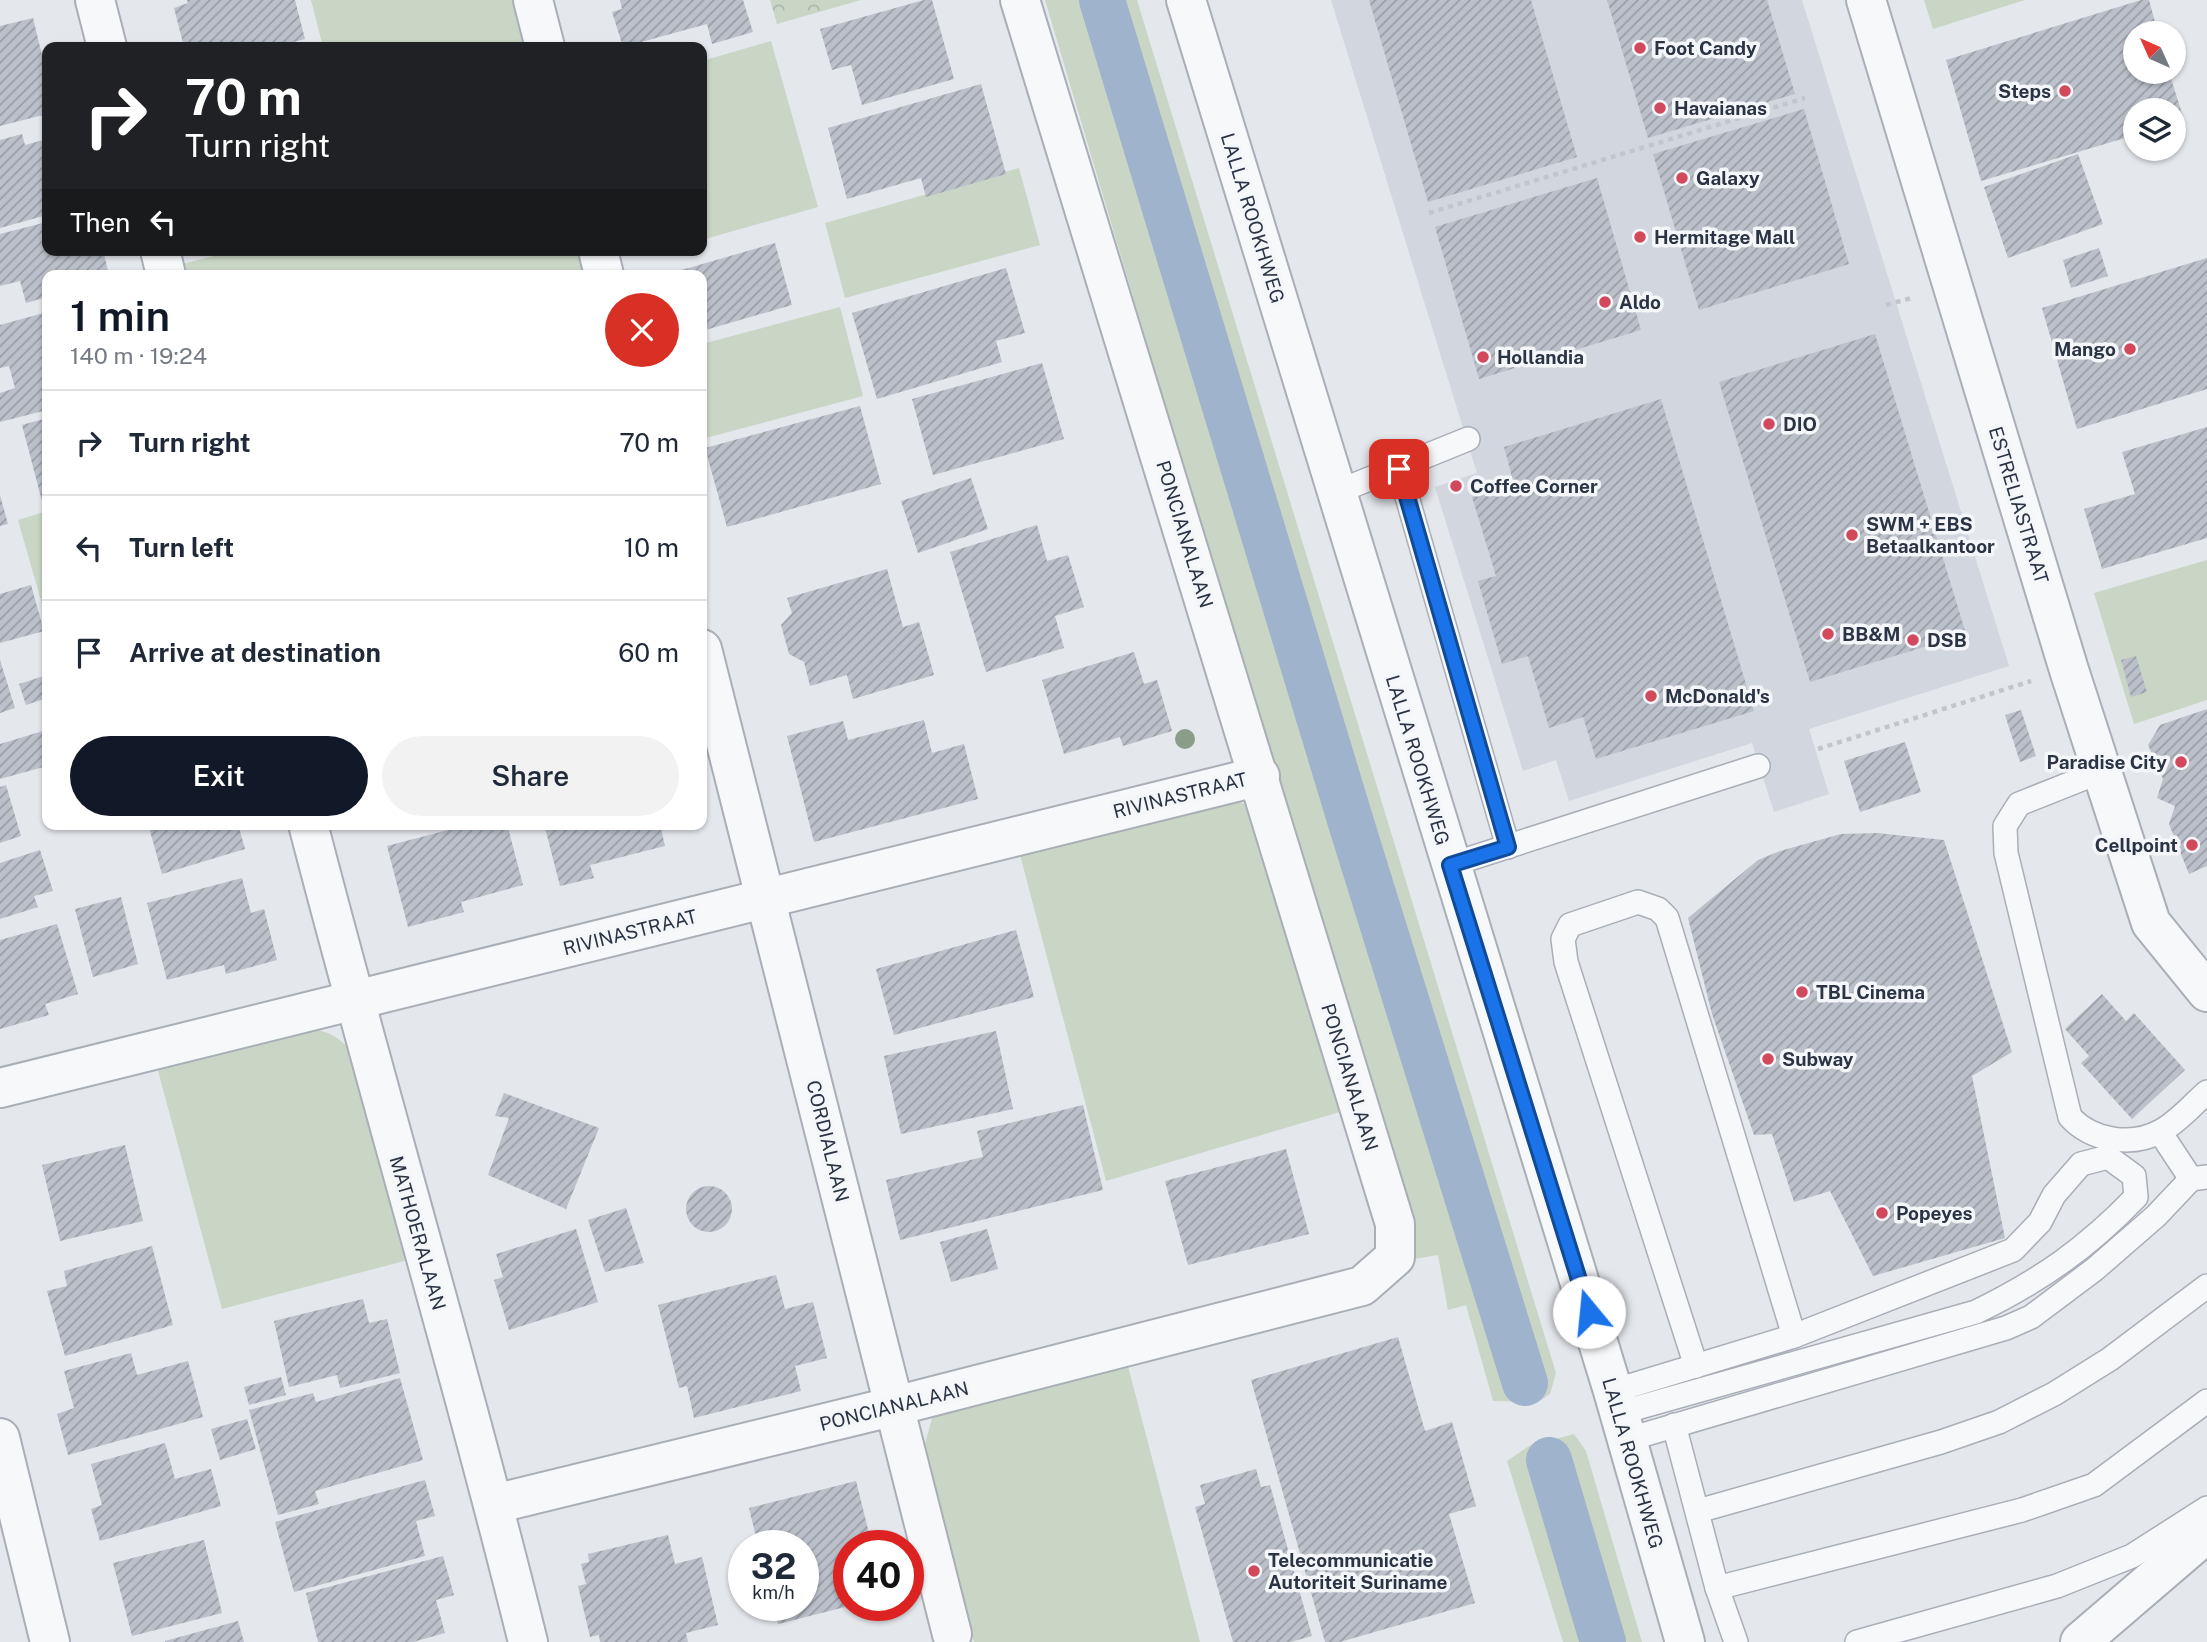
<!DOCTYPE html>
<meta charset="utf-8">
<style>
body{margin:0;font-family:"Public Sans",sans-serif;background:#f2f2f3;color:#1f2937;height:100vh;display:flex;flex-direction:column;font-size:26px;white-space:nowrap}
*{box-sizing:border-box;margin:0}
p{font-size:23px;color:#747a83}
.icon{flex:none;width:38px;height:38px;fill:none;stroke:currentColor;stroke-width:2;stroke-linecap:round;stroke-linejoin:round}
.map{position:relative;flex:1;overflow:hidden}
.sheet{position:absolute;left:42px;top:270px;width:665px;height:560px;display:flex;flex-direction:column;background:#fff;border-radius:14px;box-shadow:0 2px 5px #0004}
.sheet>*{flex:none}
.guide{position:absolute;left:42px;top:42px;width:665px;height:214px;border-radius:14px;box-shadow:0 2px 5px #0004;background:#202124;color:#fff;overflow:hidden}
.needle{width:46px;rotate:315deg}
.tools{position:absolute;left:2123px;top:21px;display:grid;gap:14px}
.tools a{display:grid;place-items:center;width:63px;height:63px;border-radius:50%;background:#fff;box-shadow:0 2px 5px #0004;font-size:35px}
.speed{position:absolute;left:728px;top:1530px;display:flex;gap:14px;font-size:35px;font-weight:700;text-align:center}
.speed>*{display:grid;place-content:center;width:91px;height:91px;border-radius:50%;background:#fff;box-shadow:0 2px 5px #0004;line-height:1}
.speed small{font-size:18px;font-weight:400}
.speed .limit{border:10px solid #d22;background:#fff;color:#111}
.pin{position:absolute;display:grid;place-items:center;width:60px;height:60px;color:#fff;margin:-30px;border-radius:14px;box-shadow:0 4px 10px #0006}
.me{position:absolute;width:77px;margin:-38px;rotate:343deg;stroke-linejoin:round;filter:drop-shadow(0 0 5px #0008)}
.turn{display:flex;align-items:center;gap:24px;height:147px;padding:0 28px;font-size:32px}
.turn .icon{width:91px;height:91px;stroke-width:2.5}
.turn b{display:block;font-size:49px;line-height:60px}
.then{display:flex;align-items:center;height:66px;padding:0 28px;background:#0003;gap:14px;font-size:26px}
.round{display:grid;place-items:center;flex:none;width:74px;height:74px;border-radius:37px;background:#f2f2f3}
.headline{display:flex;align-items:center;justify-content:space-between;height:119px;padding:0 28px}
h1{font-size:42px;font-weight:600;line-height:52px;color:#111827}
.action{display:flex;gap:14px;margin-top:auto;padding:14px 28px}
.action a{flex:1;height:80px;border-radius:42px;background:#111827;color:#fff;font-size:28px;font-weight:600;line-height:80px;text-align:center}
.action a+a{background:#f2f2f3;color:#1f2937}
ul{padding:0;list-style:none}
li{display:flex;align-items:center;gap:21px;height:105px;padding:0 28px;border-top:2px solid #e0e1e3}
li div{flex:1}
li b{display:block;font-size:26px}
li em{font-style:normal}
.map>svg:first-child{display:block}
</style>
<div class="map">
<svg width="2207" height="1642" viewBox="0 0 2207 1642">
<defs>
<pattern id="park-crowns" width="20" height="18" patternUnits="userSpaceOnUse" patternTransform="scale(1.75)"><rect width="20" height="18" fill="#c9d6c5"/><path d="M2 6a3 3 0 1 1 6 0M12 15a3 3 0 1 1 6 0" fill="none" stroke="#adb8ab"/></pattern>
<pattern id="building-hatch" width="6" height="6" patternUnits="userSpaceOnUse" patternTransform="scale(1.75)"><rect width="6" height="6" fill="#bbc0ca"/><path d="M-1 1l2-2M0 6l6-6M5 7l2-2" fill="none" stroke="#989da6"/></pattern>
</defs>
<rect width="100%" height="100%" fill="#e4e7ec"/>
<!-- built -->
<polygon fill="#d2d6de" points="1331,0 1802,0 2009,666 1809,729 1829,794 1774,812 1752,743 1569,801 1556,760 1523,771 1435,487 1477,473"/>
<!-- grass -->
<g fill="#c9d6c5">
<polygon points="311,0 515,0 528,47 323,47"/>
<polygon points="1045,0 1137,0 1556,1373 1550,1394 1538,1402 1493,1401 1466,1305 1448,1310 1438,1255 1408,1260 1412,1237"/>
<polygon points="1924,0 2025,0 1933,29"/>
<polygon points="771,41 818,207 702,240 702,61"/>
<polygon points="1019,168 1040,245 845,298 825,223"/>
<polygon points="237,250 582,250 589,275 185,275 182,264"/>
<polygon points="840,307 863,396 702,439 702,344"/>
<polygon points="47,511 47,610 44,611 18,520"/>
<polygon points="2207,560 2207,700 2134,724 2094,593"/>
<polygon points="1233,799 1249,806 1343,1111 1106,1181 1019,851"/>
<path d="M 310,1028 C 331,1032 341,1039 354,1054 L 408,1260 L 222,1309 L 157,1067 Z"/>
<polygon points="1128,1366 1200,1642 974,1642 925,1444 932,1418 945,1410"/>
<polygon points="1574,1434 1586,1451 1642,1642 1563,1642 1507,1461 1529,1446"/>
</g>
<!-- park -->
<polygon fill="url(#park-crowns)" points="770,0 861,0 777,24"/>
<g fill="none" stroke-linecap="round" stroke-linejoin="round">
<!-- canal -->
<g stroke="#9fb4cc" stroke-width="46">
<polyline points="1102,0 1352,826 1525,1383"/>
<polyline points="1549,1460 1603,1642"/>
</g>
</g>
<!-- building -->
<g fill="url(#building-hatch)">
<polygon points="187,0 295,0 305,39 274,47 184,47 174,8 188,3"/>
<polygon points="620,0 743,0 753,32 712,44 707,24 623,47 612,12 622,9"/>
<polygon points="924,0 932,0 954,79 862,105 851,65 832,70 820,29"/>
<polygon points="1369,0 1531,0 1577,157 1428,202"/>
<polygon points="1607,0 1767,0 1795,94 1648,138"/>
<polygon points="2141,0 2149,0 2158,33 2135,33 2135,72 2169,72 2184,120 2174,123 2174,110 2135,110 2135,135 1981,181 1946,60"/>
<polygon points="33,18 47,76 47,114 0,126 0,26"/>
<polygon points="981,84 1006,174 926,197 921,178 847,199 828,128"/>
<polygon points="1804,109 1849,264 1699,310 1653,154"/>
<polygon points="22,134 25,145 47,139 47,215 0,228 0,140"/>
<polygon points="2078,154 2103,224 2008,258 1984,187"/>
<polygon points="1597,178 1641,330 1479,379 1435,227"/>
<polygon points="47,222 47,250 103,250 109,275 47,275 47,297 26,303 20,281 0,286 0,234"/>
<polygon points="775,243 792,305 702,331 702,275 668,274"/>
<polygon points="2099,248 2108,276 2071,288 2063,260"/>
<polygon points="2207,258 2207,389 2077,429 2042,308"/>
<polygon points="1006,268 1025,333 996,341 1002,362 877,399 852,313"/>
<polygon points="47,312 47,410 0,422 0,393 15,388 9,366 0,368 0,325"/>
<polygon points="1875,334 1966,634 1810,682 1719,382"/>
<polygon points="1042,363 1064,439 933,475 912,399"/>
<polygon points="1661,399 1754,711 1596,759 1583,717 1549,728 1528,656 1502,664 1478,581 1496,576 1472,497 1514,484 1504,447"/>
<polygon points="860,406 881,484 727,527 705,448"/>
<polygon points="47,418 47,504 43,505 22,425"/>
<polygon points="2207,427 2207,538 2102,569 2084,509 2135,494 2122,452"/>
<polygon points="971,478 988,529 918,553 901,501"/>
<polygon points="0,495 8,524 0,526"/>
<polygon points="1037,525 1047,561 1068,555 1084,607 1055,616 1064,648 986,672 950,552"/>
<polygon points="887,569 903,627 919,622 934,675 853,699 847,675 810,686 804,662 789,654 781,625 792,613 787,598"/>
<polygon points="31,585 44,631 0,643 0,594"/>
<polygon points="1134,652 1144,684 1157,680 1172,731 1123,746 1120,737 1064,754 1042,680"/>
<polygon points="2136,656 2147,692 2131,697 2121,660"/>
<polygon points="0,660 15,708 0,713"/>
<polygon points="47,675 47,698 26,705 19,684"/>
<polygon points="2207,709 2207,866 2189,874 2169,824 2175,806 2157,798 2163,779 2148,745 2160,725"/>
<polygon points="2021,710 2036,756 2020,762 2005,715"/>
<polygon points="924,720 932,753 964,744 978,799 814,842 787,736 843,721 848,740"/>
<polygon points="46,730 47,766 0,779 0,744"/>
<polygon points="1905,742 1921,792 1860,812 1844,761"/>
<polygon points="6,785 21,836 0,843 0,787"/>
<polygon points="148,824 238,824 245,849 162,874"/>
<polygon points="451,824 507,824 523,885 461,902 464,912 408,927 387,846 452,829"/>
<polygon points="544,824 660,824 665,846 590,865 594,878 560,886"/>
<polygon points="1877,833 1944,840 2012,1052 1972,1076 2005,1238 1873,1276 1830,1191 1794,1202 1772,1134 1754,1135 1712,1014 1688,918 1758,860 1780,851 1841,834"/>
<polygon points="40,850 53,891 34,896 38,907 0,919 0,863"/>
<polygon points="242,878 251,913 264,909 277,960 226,974 224,965 167,980 147,903"/>
<polygon points="121,897 138,964 93,977 75,909"/>
<polygon points="57,924 78,994 45,1004 49,1015 0,1029 0,940"/>
<polygon points="1016,930 1034,997 894,1035 876,969"/>
<polygon points="2102,994 2126,1021 2134,1013 2185,1070 2132,1119 2081,1063 2089,1056 2065,1029"/>
<polygon points="996,1031 1013,1109 901,1134 884,1056"/>
<polygon points="504,1093 599,1128 566,1209 488,1175 509,1118 495,1116"/>
<polygon points="1083,1105 1103,1190 900,1240 886,1180 983,1157 977,1131"/>
<polygon points="125,1145 143,1221 60,1241 42,1165"/>
<polygon points="1286,1149 1309,1234 1188,1265 1165,1181"/>
<circle cx="709" cy="1209" r="23"/>
<polygon points="626,1208 644,1263 605,1272 588,1220"/>
<polygon points="576,1229 598,1302 509,1330 494,1280 503,1277 496,1254"/>
<polygon points="987,1229 998,1269 951,1282 940,1242"/>
<polygon points="152,1246 173,1325 65,1356 47,1291 67,1286 64,1271"/>
<polygon points="776,1275 785,1309 813,1302 827,1358 795,1366 801,1391 694,1418 687,1386 679,1388 658,1305"/>
<polygon points="363,1299 369,1323 387,1319 400,1373 340,1388 337,1375 289,1387 274,1321"/>
<polygon points="1398,1337 1425,1431 1452,1422 1476,1506 1449,1514 1475,1603 1340,1642 1325,1642 1251,1380"/>
<polygon points="131,1353 137,1375 188,1361 203,1417 68,1455 57,1414 74,1408 64,1371"/>
<polygon points="281,1377 286,1395 249,1405 244,1387"/>
<polygon points="400,1378 423,1460 315,1491 319,1504 278,1515 249,1410 313,1393 316,1402"/>
<polygon points="247,1419 256,1449 220,1460 211,1429"/>
<polygon points="165,1443 175,1479 211,1469 221,1506 100,1541 91,1509 102,1505 91,1464"/>
<polygon points="1256,1469 1261,1487 1270,1485 1312,1636 1291,1642 1233,1642 1195,1507 1205,1504 1200,1485"/>
<polygon points="425,1480 435,1516 416,1521 425,1556 294,1592 275,1522"/>
<polygon points="856,1481 872,1545 849,1545 849,1606 778,1624 773,1605 803,1605 803,1545 758,1545 749,1508"/>
<polygon points="668,1535 675,1564 702,1557 718,1625 686,1633 688,1642 600,1642 599,1635 590,1637 578,1586 586,1584 581,1564 589,1562 588,1554"/>
<polygon points="204,1540 222,1613 132,1636 113,1563"/>
<polygon points="443,1556 454,1595 436,1600 445,1633 413,1642 318,1642 306,1593"/>
<polygon points="238,1621 244,1642 165,1642 165,1641"/>
</g>
<g fill="none" stroke-linecap="round" stroke-linejoin="round">
<!-- service casing -->
<g stroke="#a9aeb7" stroke-width="26">
<g id="service">
<polyline points="1399,469 1508,847"/>
<polyline points="1337,492 1468,439"/>
<path d="M 2102,771 L 2019,804 L 2005,826 L 2006,853 L 2070,1117 C 2092,1141 2132,1147 2161,1131 C 2178,1122 2193,1104 2207,1092"/>
<polyline points="1450,865 1758,766"/>
<polyline points="2160,1132 2191,1179"/>
<polyline points="1696,1366 1566,962 1563,939 1570,925 1638,902 1658,909 1667,918 1794,1336"/>
<path d="M 1613,1391 L 1794,1336 L 2013,1250 L 2040,1222 L 2054,1195 L 2081,1164 L 2108,1157 L 2134,1176 L 2136,1197 C 2087,1248 2040,1281 1976,1312 L 1619,1413"/>
<polyline points="1674,1425 1717,1588 1736,1642"/>
<polyline points="1626,1440 2006,1328 2031,1317 2095,1269 2156,1216 2191,1179 2207,1177"/>
<polyline points="1698,1511 1941,1442 1999,1422 2054,1394 2110,1359 2207,1286"/>
<polyline points="1717,1588 2022,1510 2094,1485 2207,1401"/>
<polyline points="1857,1642 2057,1586 2132,1556 2207,1508"/>
</g>
</g>
<!-- minor casing -->
<g stroke="#a9aeb7" stroke-width="42">
<g id="minor">
<polyline points="95,0 107,47"/>
<polyline points="533,0 545,47"/>
<polyline points="1866,0 2069,670 2151,923 2207,992"/>
<polyline points="160,250 166,275"/>
<polyline points="598,250 604,275"/>
<polyline points="702,649 952,1634"/>
<path d="M 308,824 C 379,1098 460,1368 528,1642"/>
<polyline points="0,1088 1260,776"/>
<polyline points="0,1438 50,1642"/>
<polyline points="494,1504 895,1406 1362,1286 1395,1257 1395,1224 1020,0"/>
<polyline points="2080,1642 2207,1533"/>
</g>
</g>
<!-- tertiary casing -->
<g stroke="#a9aeb7" stroke-width="42">
<polyline id="tertiary" points="1186,0 1613,1391 1685,1642"/>
</g>
<!-- path -->
<g stroke="#c2c5cb" stroke-width="4.5" stroke-dasharray="5 5" stroke-linecap="butt">
<polyline points="1429,213 1805,98"/>
<polyline points="1886,305 1915,297"/>
<polyline points="1818,749 2031,681"/>
</g>
<!-- service -->
<use href="#service" stroke="#f7f8fa" stroke-width="23"/>
<!-- minor -->
<use href="#minor" stroke="#f7f8fa" stroke-width="38"/>
<!-- tertiary -->
<use href="#tertiary" stroke="#f7f8fa" stroke-width="38"/>
</g>
<!-- trees -->
<circle fill="#899d89" cx="1185" cy="739" r="10"/>
<g fill="none" stroke-linecap="round" stroke-linejoin="round">
<!-- route casing -->
<g stroke="#114b97" stroke-width="18">
<polyline id="route" points="1399,469 1508,847 1450,865 1589,1312"/>
</g>
<!-- route -->
<use href="#route" stroke="#1a73e8" stroke-width="12"/>
</g>
<!-- markers -->
<g fill="#d1495b" stroke="#f4f6f9" stroke-width="2.5">
<circle cx="1640" cy="48" r="7"/>
<circle cx="2065" cy="91" r="7"/>
<circle cx="1660" cy="108" r="7"/>
<circle cx="1682" cy="178" r="7"/>
<circle cx="1640" cy="237" r="7"/>
<circle cx="1605" cy="302" r="7"/>
<circle cx="2130" cy="349" r="7"/>
<circle cx="1483" cy="357" r="7"/>
<circle cx="1769" cy="424" r="7"/>
<circle cx="1456" cy="486" r="7"/>
<circle cx="1852" cy="535" r="7"/>
<circle cx="1828" cy="634" r="7"/>
<circle cx="1913" cy="640" r="7"/>
<circle cx="1651" cy="696" r="7"/>
<circle cx="2181" cy="762" r="7"/>
<circle cx="2192" cy="845" r="7"/>
<circle cx="1802" cy="992" r="7"/>
<circle cx="1768" cy="1059" r="7"/>
<circle cx="1882" cy="1213" r="7"/>
<circle cx="1254" cy="1571" r="7"/>
</g>
<g text-anchor="middle" stroke-width="7" stroke-linejoin="round" paint-order="stroke">
<!-- poi labels -->
<g font-size="19" font-weight="bold" fill="#2b3445" stroke="#f4f6f9" text-anchor="start">
<text x="1654" y="55">Foot Candy</text>
<text x="2051" y="98" text-anchor="end">Steps</text>
<text x="1674" y="115">Havaianas</text>
<text x="1696" y="185">Galaxy</text>
<text x="1654" y="244">Hermitage Mall</text>
<text x="1619" y="309">Aldo</text>
<text x="2116" y="356" text-anchor="end">Mango</text>
<text x="1497" y="364">Hollandia</text>
<text x="1783" y="431">DIO</text>
<text x="1470" y="493">Coffee Corner</text>
<text x="1866" y="531">SWM + EBS<tspan x="1866" dy="22">Betaalkantoor</tspan></text>
<text x="1842" y="641">BB&amp;M</text>
<text x="1927" y="647">DSB</text>
<text x="1665" y="703">McDonald's</text>
<text x="2167" y="769" text-anchor="end">Paradise City</text>
<text x="2178" y="852" text-anchor="end">Cellpoint</text>
<text x="1816" y="999">TBL Cinema</text>
<text x="1782" y="1066">Subway</text>
<text x="1896" y="1220">Popeyes</text>
<text x="1268" y="1567">Telecommunicatie<tspan x="1268" dy="22">Autoriteit Suriname</tspan></text>
</g>
<!-- street labels -->
<g font-size="19" fill="#2b3445" stroke="#f4f6f9">
<text transform="translate(1253 218) rotate(73)" y="7">LALLA ROOKHWEG</text>
<text transform="translate(2019 505) rotate(73)" y="7">ESTRELIASTRAAT</text>
<text transform="translate(1185 534) rotate(73)" y="7">PONCIANALAAN</text>
<text transform="translate(1418 760) rotate(73)" y="7">LALLA ROOKHWEG</text>
<text transform="translate(1180 795) rotate(-14)" y="7">RIVINASTRAAT</text>
<text transform="translate(630 932) rotate(-14)" y="7">RIVINASTRAAT</text>
<text transform="translate(1350 1077) rotate(73)" y="7">PONCIANALAAN</text>
<text transform="translate(828 1141) rotate(76)" y="7">CORDIALAAN</text>
<text transform="translate(418 1233) rotate(74)" y="7">MATHOERALAAN</text>
<text transform="translate(894 1406) rotate(-14)" y="7">PONCIANALAAN</text>
<text transform="translate(1633 1463) rotate(74)" y="7">LALLA ROOKHWEG</text>
</g>
</g>
</svg>
<div class="tools">
<a><svg class="needle" viewBox="-14 -14 28 28"><path d="M0-13l5 13h-10z" fill="#e53935"/><path d="M0 13l5-13h-10z" fill="#747a83"/></svg></a>
<a><svg class="icon" aria-label="layers" viewBox="0 0 24 24"><path d="M12 4l9 5-9 5-9-5zM3 14l9 5 9-5"/></svg></a>
</div>
<div class="speed"><div>32<small>km/h</small></div><div class="limit">40</div></div>
<div class="pin" style="left:1399px;top:469px;background:#d93025"><svg class="icon" aria-label="arrive" viewBox="0 0 24 24"><path d="M6 21V4h12l-3 4 3 4H6"/></svg></div>
<svg class="me" style="left:1589px;top:1312px" viewBox="-20 -20 40 40"><circle r="19" fill="#fff"/><path d="M0-13L10 11 0 6-10 11z" fill="#1a73e8"/></svg>
<div class="guide">
<div class="turn"><svg class="icon" aria-label="right" viewBox="0 0 24 24"><path d="M7 20v-9h11M14 6l5 5-5 5"/></svg><div><b>70 m</b>Turn right</div></div>
<div class="then">Then<svg class="icon" aria-label="left" viewBox="0 0 24 24"><path d="M17 20v-9H6M10 6l-5 5 5 5"/></svg></div>
</div>
<section class="sheet">
<div class="headline"><div><h1>1 min</h1><p>140 m · 19:24</p></div><a class="round" style="background:#d93025;color:#fff"><svg class="icon" aria-label="close" viewBox="0 0 24 24"><path d="M6 6l12 12M18 6L6 18"/></svg></a></div>
<ul>
<li><svg class="icon" aria-label="right" viewBox="0 0 24 24"><path d="M7 20v-9h11M14 6l5 5-5 5"/></svg><div><b>Turn right</b></div><em>70 m</em></li>
<li><svg class="icon" aria-label="left" viewBox="0 0 24 24"><path d="M17 20v-9H6M10 6l-5 5 5 5"/></svg><div><b>Turn left</b></div><em>10 m</em></li>
<li><svg class="icon" aria-label="arrive" viewBox="0 0 24 24"><path d="M6 21V4h12l-3 4 3 4H6"/></svg><div><b>Arrive at destination</b></div><em>60 m</em></li>
</ul>
<div class="action"><a>Exit</a><a>Share</a></div>
</section>
</div>
